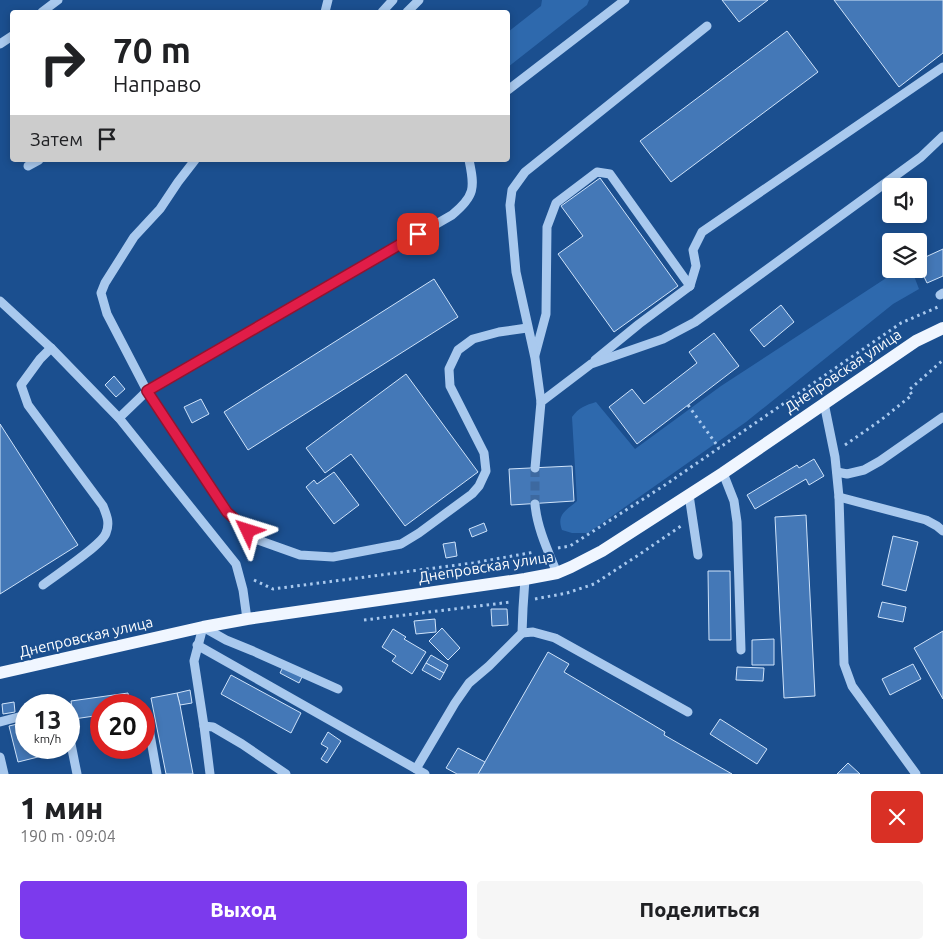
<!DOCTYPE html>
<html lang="ru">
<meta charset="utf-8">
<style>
body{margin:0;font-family:Ubuntu,sans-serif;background:#f6f6f6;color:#202124;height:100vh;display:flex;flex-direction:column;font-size:19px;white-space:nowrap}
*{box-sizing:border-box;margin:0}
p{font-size:16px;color:#757577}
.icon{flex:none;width:28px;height:28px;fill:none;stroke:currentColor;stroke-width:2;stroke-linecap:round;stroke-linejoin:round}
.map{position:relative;height:774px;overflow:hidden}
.details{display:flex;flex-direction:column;background:#fff;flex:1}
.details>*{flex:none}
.hud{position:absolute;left:10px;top:10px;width:500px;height:152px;border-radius:5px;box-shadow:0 2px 8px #0003;background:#fff;color:#202124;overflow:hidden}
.controls{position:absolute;left:882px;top:178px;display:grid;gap:10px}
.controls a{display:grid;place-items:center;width:45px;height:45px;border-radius:5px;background:#fff;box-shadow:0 2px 8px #0003;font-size:25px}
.speed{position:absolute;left:15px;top:694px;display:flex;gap:10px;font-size:25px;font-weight:700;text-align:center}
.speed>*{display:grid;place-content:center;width:65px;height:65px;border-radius:50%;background:#fff;box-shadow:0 2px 8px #0003;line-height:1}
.speed small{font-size:12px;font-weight:400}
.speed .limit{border:8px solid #d22;background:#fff;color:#111}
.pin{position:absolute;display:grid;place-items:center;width:42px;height:42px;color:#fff;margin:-21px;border-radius:10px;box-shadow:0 2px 8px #0006}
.me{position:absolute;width:55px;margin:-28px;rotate:311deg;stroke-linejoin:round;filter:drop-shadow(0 0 4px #0008)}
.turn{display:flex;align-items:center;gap:18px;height:105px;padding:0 20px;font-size:22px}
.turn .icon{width:65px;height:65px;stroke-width:2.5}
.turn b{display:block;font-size:35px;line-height:42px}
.then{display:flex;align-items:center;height:48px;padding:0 20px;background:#0003;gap:10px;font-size:19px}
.round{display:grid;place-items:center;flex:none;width:52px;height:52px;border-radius:5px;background:#f6f6f6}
.headline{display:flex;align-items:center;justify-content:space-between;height:85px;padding:0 20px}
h1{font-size:30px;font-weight:800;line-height:38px}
.button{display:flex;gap:10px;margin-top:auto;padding:10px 20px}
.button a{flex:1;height:58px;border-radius:5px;background:#7c3aed;color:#fff;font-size:20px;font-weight:800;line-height:58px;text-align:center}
.button a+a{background:#f6f6f6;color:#202124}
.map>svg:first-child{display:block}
</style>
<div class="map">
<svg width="943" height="774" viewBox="0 0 943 774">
<rect width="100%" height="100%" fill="#1b4f8f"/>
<!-- green -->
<g fill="#2e69ad">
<polygon points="542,0 589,0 587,5 508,67 508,32 541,6"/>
<path d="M 900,269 L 907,269 L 914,276 L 919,289 L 893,304 L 746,422 L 588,533 L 572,533 L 562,530 C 556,514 567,510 577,501 L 572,417 C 578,408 586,405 596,402 L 635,449 L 721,386 Z"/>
</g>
<!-- building -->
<g fill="#4478b7" stroke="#cfe3fa">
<polygon points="722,0 768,0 739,22"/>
<polygon points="834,0 943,0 943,53 899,87"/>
<polygon points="787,31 818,72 671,182 640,141"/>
<polygon points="600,178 678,286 614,332 558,254 583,236 561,206"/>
<polygon points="943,249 943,276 927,283 919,266 919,260"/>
<polygon points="434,279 458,317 248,450 224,412"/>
<polygon points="781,305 794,322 764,347 750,330"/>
<polygon points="714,333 739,366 637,444 609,407 632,389 644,404 697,363 689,352"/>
<polygon points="406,374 478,472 405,526 351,454 325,473 306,448"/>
<polygon points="114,376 125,389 116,397 105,385"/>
<polygon points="201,399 209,414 192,423 184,407"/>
<polygon points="0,424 78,545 0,594"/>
<polygon points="814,459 824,476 809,485 806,479 755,509 747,495 797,465 799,468"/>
<polygon points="572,466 574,501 511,505 509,469"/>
<polygon points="334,472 359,505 334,524 306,487 314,480 317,484"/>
<polygon points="806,515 815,696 784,698 775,517"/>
<polygon points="484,523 487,531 472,537 469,529"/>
<polygon points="893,536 918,542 906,591 882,585"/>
<polygon points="455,542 457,556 446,558 443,544"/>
<polygon points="708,571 730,571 731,640 709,640"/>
<polygon points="882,602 906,607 903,622 878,617"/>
<polygon points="491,609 507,609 508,625 492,626"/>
<polygon points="435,619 436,632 416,634 414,621"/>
<polygon points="442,628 460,648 448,660 429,641"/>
<polygon points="393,629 406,637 404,639 426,652 412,674 392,661 396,656 382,647"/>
<polygon points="943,631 943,699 914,648"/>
<polygon points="774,639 774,665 752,665 752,640"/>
<polygon points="548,652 569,664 564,672 665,732 664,735 732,774 478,774"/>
<polygon points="431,655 448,665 444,673 426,663"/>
<polygon points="426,663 444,673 440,680 422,670"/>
<polygon points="913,664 921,679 890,695 882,679"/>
<polygon points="283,667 302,677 299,683 280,673"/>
<polygon points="737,667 764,668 763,681 736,680"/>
<polygon points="231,675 301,713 291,733 221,694"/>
<polygon points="190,690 192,703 180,705 177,693"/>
<polygon points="128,693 130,705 101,705 101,715 74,719 71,701"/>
<polygon points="177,693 180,705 193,774 166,774 151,698"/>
<polygon points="14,702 15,712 3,714 2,704"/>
<polygon points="720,719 767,749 757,764 710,734"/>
<polygon points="26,722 26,748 40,748 42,756 18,762 9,726"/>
<polygon points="328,732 341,741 327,763 321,759 328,748 321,744"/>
<polygon points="458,748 485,762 478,774 457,774 446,768"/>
<polygon points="848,763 860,774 837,774"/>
</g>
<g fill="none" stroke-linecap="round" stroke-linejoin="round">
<!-- minor-tunnel -->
<polyline stroke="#3d69a0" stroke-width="9" stroke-dasharray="9 4.5" stroke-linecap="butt" points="535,468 535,504"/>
<!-- path -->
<g stroke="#a9c9ee" stroke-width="3" stroke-dasharray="2.5 4" stroke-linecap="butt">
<polyline points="688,405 719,448"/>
<polyline points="845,445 881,420 912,395 909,390 943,360"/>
<polyline points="558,548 570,546 665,485 901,323 938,307"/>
<polyline points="254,580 273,589 473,563 535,552"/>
<polyline points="535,599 567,593 594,584 637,556 681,526"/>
<polyline points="364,620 511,602"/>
</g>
<!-- minor -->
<g stroke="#a9c9ee" stroke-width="9">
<polyline points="42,12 58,0"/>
<polyline points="325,12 328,0"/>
<polyline points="382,12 393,0"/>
<polyline points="407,12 419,0"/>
<polyline points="0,44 12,36"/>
<polyline points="508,90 625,0"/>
<polyline points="195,160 178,182 160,209 134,237 105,283 101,293 107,314 147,391 227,512 258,540 300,555 333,557 401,544 419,533 472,494 479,486 486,471 484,453 450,386 449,369 458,350 473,339 499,332 527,328"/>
<polyline points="28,166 39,160"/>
<polyline points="940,295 943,293"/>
<polyline points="0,301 51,348 119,418 236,564 243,590 247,619"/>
<polyline points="535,355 546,314 547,227 556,203 597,172 610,174 690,286"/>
<polyline points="595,360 639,324 690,286 696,266 693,250 702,232 943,67"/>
<polyline points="541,402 535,358 516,272 510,205 512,190 525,172 707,26"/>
<polyline points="824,403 835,457 839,497 844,664 852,686 916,774"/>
<path d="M 119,418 L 147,391 L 452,215 C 475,196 475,188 469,160"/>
<polyline points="535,468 541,402 591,364 663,339 695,322 921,157 943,136"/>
<polyline points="837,472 847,474 864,470 880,461 943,417"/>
<polyline points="723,473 734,501 737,522 741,650"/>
<polyline points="689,495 698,555"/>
<polyline points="839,497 926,520 937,526 943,531"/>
<path d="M 535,504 C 537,528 548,551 557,573"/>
<path d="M 43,585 C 56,575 102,545 106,533 C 110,523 107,516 103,506 L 28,405 L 21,385 L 40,359 L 51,348"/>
<polyline points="522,633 533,632 555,638 688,712"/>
<polyline points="197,645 425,774"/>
<polyline points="146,712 157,774"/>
<polyline points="0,722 26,715"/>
<polyline points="204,726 213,727 242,744 286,774"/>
<polyline points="69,734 77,774"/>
<polyline points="0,757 4,774"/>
<polyline points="416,769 455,703 469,683 489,666 522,633 523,608 525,579"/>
<polyline points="210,774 204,726 194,661 203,627 226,640 253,651 338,689"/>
</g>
<!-- major -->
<polyline stroke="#f0f6ff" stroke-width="12" points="0,673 203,627 247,619 525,579 557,573 571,567 602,551 723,473 916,341 943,328"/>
</g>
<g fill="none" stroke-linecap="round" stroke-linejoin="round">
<!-- route casing -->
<g stroke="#92132f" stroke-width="12">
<polyline id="route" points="248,531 227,512 147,391 418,234"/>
</g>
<!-- route -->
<use href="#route" stroke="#e11d48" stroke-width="9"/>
</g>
<g text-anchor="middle" stroke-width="4.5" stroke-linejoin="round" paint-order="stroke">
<!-- street labels -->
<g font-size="15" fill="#fff" stroke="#1b4f8f">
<text transform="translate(843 371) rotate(-34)" y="5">Днепровская улица</text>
<text transform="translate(486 567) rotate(-9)" y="5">Днепровская улица</text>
<text transform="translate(86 637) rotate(-13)" y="5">Днепровская улица</text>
</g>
</g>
</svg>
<div class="controls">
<a><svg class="icon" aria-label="sound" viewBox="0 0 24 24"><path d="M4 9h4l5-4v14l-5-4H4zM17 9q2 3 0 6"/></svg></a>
<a><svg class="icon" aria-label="layers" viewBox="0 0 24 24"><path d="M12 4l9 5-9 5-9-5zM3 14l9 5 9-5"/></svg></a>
</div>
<div class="speed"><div>13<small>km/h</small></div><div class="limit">20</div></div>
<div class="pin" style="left:418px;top:234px;background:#d93025"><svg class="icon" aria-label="arrive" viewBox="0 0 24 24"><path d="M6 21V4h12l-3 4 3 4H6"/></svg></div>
<svg class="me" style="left:248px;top:531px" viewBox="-20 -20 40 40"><path d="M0-17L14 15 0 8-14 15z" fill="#e11d48" stroke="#fff" stroke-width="4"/></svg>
<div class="hud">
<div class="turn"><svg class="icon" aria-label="right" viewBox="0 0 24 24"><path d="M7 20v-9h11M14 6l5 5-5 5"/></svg><div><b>70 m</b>Направо</div></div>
<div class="then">Затем<svg class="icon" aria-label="arrive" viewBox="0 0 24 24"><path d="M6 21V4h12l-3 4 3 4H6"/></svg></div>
</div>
</div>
<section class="details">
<div class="headline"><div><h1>1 мин</h1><p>190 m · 09:04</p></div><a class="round" style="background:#d93025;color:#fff"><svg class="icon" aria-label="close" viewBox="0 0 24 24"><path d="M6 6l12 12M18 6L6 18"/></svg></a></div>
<div class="button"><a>Выход</a><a>Поделиться</a></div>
</section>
